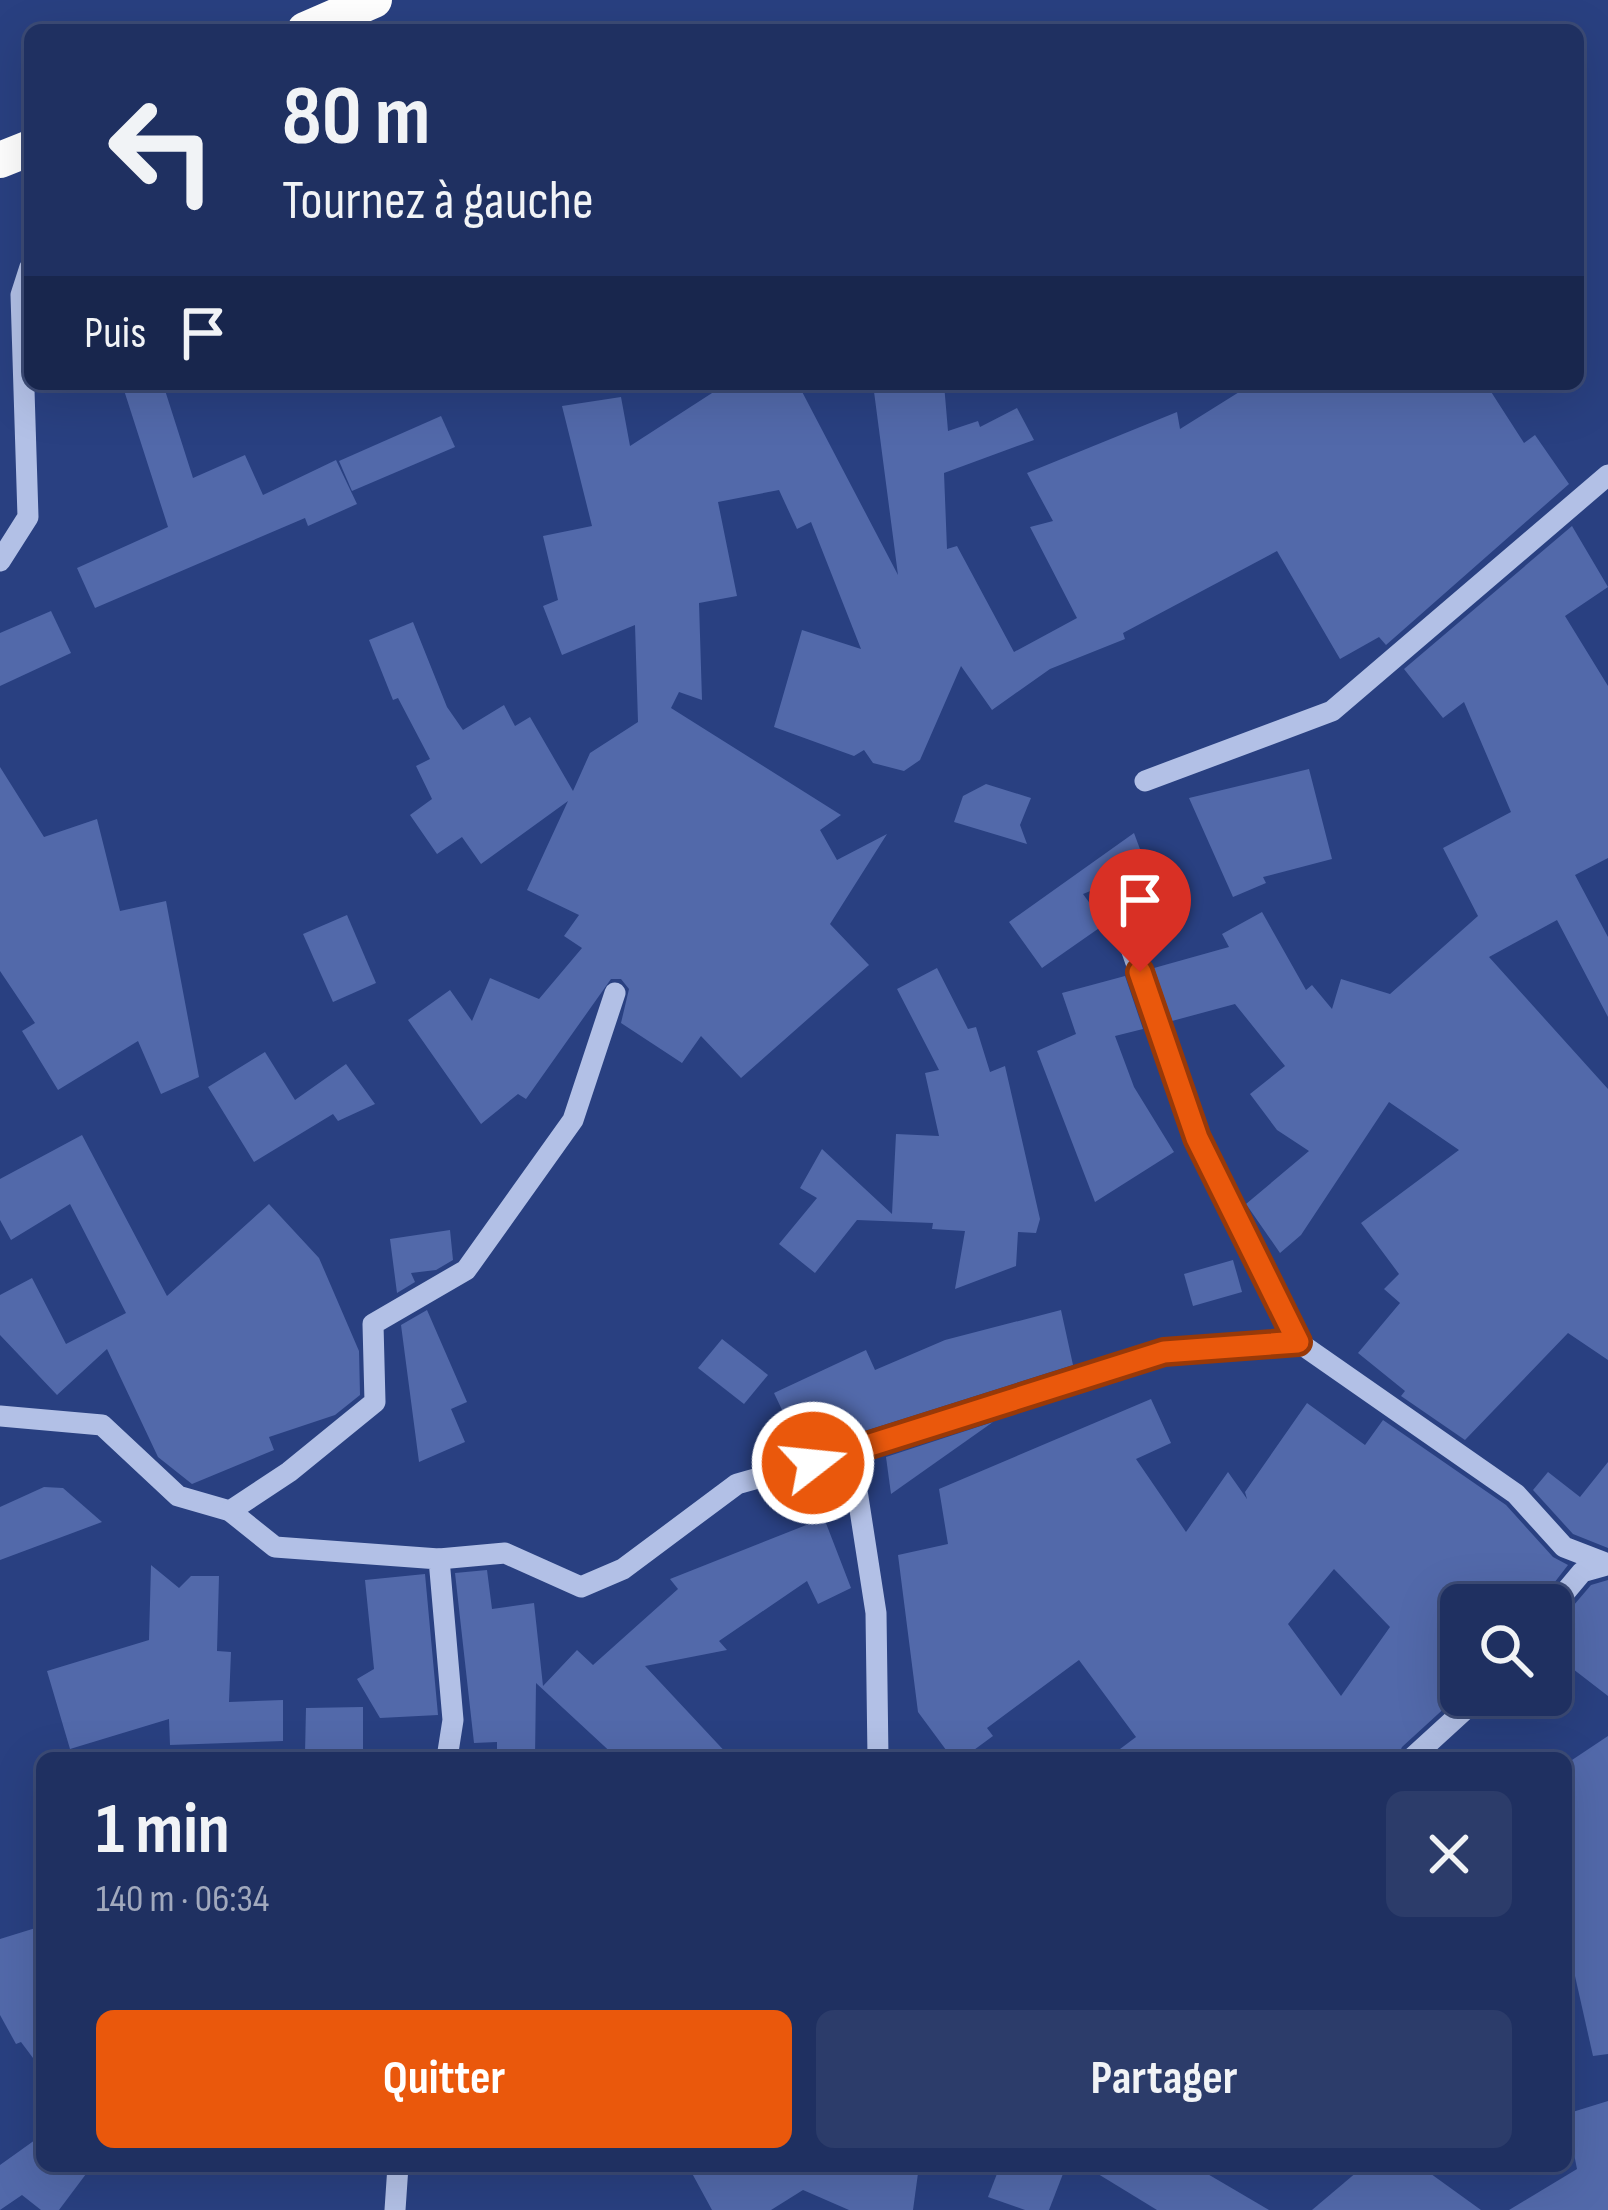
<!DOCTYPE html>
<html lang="fr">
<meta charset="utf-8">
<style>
body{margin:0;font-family:"Sofia Sans Condensed",sans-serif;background:#2c3c6a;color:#f1f3f6;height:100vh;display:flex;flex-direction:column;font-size:45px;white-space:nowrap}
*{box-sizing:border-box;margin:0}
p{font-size:39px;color:#a1a9bd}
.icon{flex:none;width:66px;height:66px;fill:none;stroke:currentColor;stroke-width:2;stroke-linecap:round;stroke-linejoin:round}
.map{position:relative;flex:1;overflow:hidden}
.details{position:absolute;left:36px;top:1752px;width:1536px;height:420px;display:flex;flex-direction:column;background:#1f3061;border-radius:18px;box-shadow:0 12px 48px #0002,0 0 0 3px #3c4b76}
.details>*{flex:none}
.banner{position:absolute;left:24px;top:24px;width:1560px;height:366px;border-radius:18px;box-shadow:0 12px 48px #0002,0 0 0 3px #3c4b76;background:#1f3061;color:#f1f3f6;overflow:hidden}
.controls{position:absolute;left:1440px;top:1584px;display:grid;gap:24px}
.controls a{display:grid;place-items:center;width:132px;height:132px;border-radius:18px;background:#1f3061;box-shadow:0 12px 48px #0002,0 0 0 3px #3c4b76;font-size:60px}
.pin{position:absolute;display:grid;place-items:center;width:102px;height:102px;color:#fff;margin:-123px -51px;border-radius:50% 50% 50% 0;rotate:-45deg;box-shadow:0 0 12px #0007}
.pin .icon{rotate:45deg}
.me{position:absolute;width:132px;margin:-66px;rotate:74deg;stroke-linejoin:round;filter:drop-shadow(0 0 9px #0008)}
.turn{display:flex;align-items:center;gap:42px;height:252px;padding:0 60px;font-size:54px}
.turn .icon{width:156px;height:156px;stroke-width:2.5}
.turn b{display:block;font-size:84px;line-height:102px}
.then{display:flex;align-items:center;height:114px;padding:0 60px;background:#0003;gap:24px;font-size:45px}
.round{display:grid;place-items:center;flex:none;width:126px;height:126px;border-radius:18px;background:#2c3c6a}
.summary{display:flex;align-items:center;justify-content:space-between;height:204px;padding:0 60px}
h1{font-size:72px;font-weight:700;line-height:90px}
.primary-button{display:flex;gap:24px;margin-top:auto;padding:24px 60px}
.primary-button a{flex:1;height:138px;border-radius:18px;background:#ea580c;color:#fff;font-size:48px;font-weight:700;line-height:138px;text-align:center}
.primary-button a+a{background:#2c3c6a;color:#f1f3f6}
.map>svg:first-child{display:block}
</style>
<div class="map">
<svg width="1608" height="2210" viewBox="0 0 1608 2210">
<rect width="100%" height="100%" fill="#294081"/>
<!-- building -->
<g fill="#5269aa" fill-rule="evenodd">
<polygon points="122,384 163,384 193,478 245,455 263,495 336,460 357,504 308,526 305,518 95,608 77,568 168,527"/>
<polygon points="726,384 798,384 898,575 873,384 944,384 948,431 978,421 980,427 1017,408 1034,440 944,473 947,549 957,546 1014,652 1077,618 1030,527 1053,521 1027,473 1177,412 1180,429 1252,384 1486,384 1524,443 1535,435 1569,484 1386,645 1379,637 1340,659 1277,551 1123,633 1125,639 1050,669 992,710 961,666 920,760 904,771 873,763 864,750 854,756 774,727 802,630 861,649 811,522 797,529 779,490 718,502 737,596 699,603 702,700 679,692 671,708 841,815 820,830 837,860 887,834 830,924 869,965 741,1078 701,1036 682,1063 621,1023 629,989 621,979 611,979 526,1099 518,1094 481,1124 408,1020 450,990 472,1021 490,978 539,999 582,948 564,936 579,915 527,890 568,801 481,864 462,837 437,854 410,815 432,799 416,766 430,759 398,698 393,700 369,640 413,622 447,707 463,730 504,705 515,726 530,717 573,791 590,753 638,722 635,625 562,655 543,606 558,600 543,536 592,526 562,406 621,397 630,446"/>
<polygon points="441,416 455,447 352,491 339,461"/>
<polygon points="1572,526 1608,587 1565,616 1608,686 1608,858 1575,875 1608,937 1608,1017 1557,920 1489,957 1608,1089 1608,1360 1568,1333 1465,1440 1401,1396 1405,1391 1358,1353 1400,1303 1384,1289 1399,1274 1361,1223 1459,1150 1389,1102 1301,1235 1280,1253 1246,1204 1309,1151 1277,1130 1250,1094 1285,1066 1235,1004 1172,1021 1154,968 1229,947 1222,934 1262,912 1306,990 1312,985 1332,1009 1341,979 1390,994 1478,916 1443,848 1511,812 1464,702 1443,718 1404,669"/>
<polygon points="51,611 71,653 0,686 0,633"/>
<polygon points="0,767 44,837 97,819 120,911 166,901 199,1077 161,1094 138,1041 58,1090 22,1031 35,1023 0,971"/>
<polygon points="1309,769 1332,859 1263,877 1266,883 1233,897 1189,798"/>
<polygon points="986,784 1031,798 1020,825 1027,844 954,822 963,796"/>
<polygon points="1134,833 1147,868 1083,894 1105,924 1042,968 1009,922"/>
<polygon points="347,915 376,983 333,1002 303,934"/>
<polygon points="937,968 968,1029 976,1027 990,1072 1005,1066 1040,1219 1036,1233 1018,1232 1016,1266 955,1289 965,1231 932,1229 933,1223 857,1220 815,1273 779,1244 817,1198 800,1188 822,1149 892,1214 896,1134 939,1136 925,1073 939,1070 897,989"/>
<polygon points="1125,976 1143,1029 1115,1036 1134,1087 1174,1152 1095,1202 1037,1051 1076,1034 1062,993"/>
<polygon points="265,1052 295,1100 346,1064 375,1104 338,1121 333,1114 254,1162 208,1087"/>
<polygon points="82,1135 167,1296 269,1204 319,1258 359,1351 360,1395 335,1415 269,1437 274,1450 192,1484 158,1457 107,1349 57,1395 0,1335 0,1295 32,1278 66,1344 126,1313 70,1204 11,1240 0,1220 0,1179"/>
<polygon points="450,1230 453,1260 436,1270 411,1273 415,1282 397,1293 390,1239"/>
<polygon points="1233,1260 1242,1292 1193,1306 1184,1274"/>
<polygon points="427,1310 467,1402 451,1409 465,1442 419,1462 401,1325"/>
<polygon points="1061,1310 1073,1365 830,1442 801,1450 774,1393 866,1350 875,1370 945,1340"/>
<polygon points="722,1339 768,1375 744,1404 698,1368"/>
<path d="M 1151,1399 L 1171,1443 L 1136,1459 L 1186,1532 L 1228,1472 L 1247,1499 L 1245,1492 L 1307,1403 L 1365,1445 L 1383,1420 L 1506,1505 L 1553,1557 L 1568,1565 L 1537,1605 L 1461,1605 L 1461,1693 L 1402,1747 L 1397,1758 L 1108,1758 L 1136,1737 L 1079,1660 L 987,1728 L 993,1736 L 963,1758 L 952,1758 L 918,1712 L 898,1555 L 948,1544 L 939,1489 ZM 1334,1569 L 1390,1627 L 1341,1696 L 1288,1624 Z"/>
<polygon points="993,1422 891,1494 886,1457"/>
<polygon points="1608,1462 1608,1548 1573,1534 1533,1490 1548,1472 1580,1497"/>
<polygon points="44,1487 63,1488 102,1522 0,1560 0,1507"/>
<polygon points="824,1518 851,1588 818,1604 807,1581 719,1641 727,1650 645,1666 731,1758 617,1758 536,1683 535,1758 497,1758 497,1742 474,1743 455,1573 487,1570 492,1609 534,1603 543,1686 577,1650 593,1665 678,1589 670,1579"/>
<polygon points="151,1565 179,1588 191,1576 219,1576 217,1651 231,1652 229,1702 283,1700 283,1741 170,1745 169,1719 70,1749 47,1671 149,1640"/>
<polygon points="425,1574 438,1715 380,1718 357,1679 374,1669 365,1580"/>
<polygon points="1608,1580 1608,1696 1551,1652 1551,1624 1562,1619 1591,1585"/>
<polygon points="363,1707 363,1754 305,1754 306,1708"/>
<polygon points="1608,1736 1608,2054 1593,2056 1566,1936 1566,1764"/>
<polygon points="42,1926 42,2070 21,2042 16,2044 0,2015 0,1939"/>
<polygon points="1608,2101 1608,2210 1509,2210 1577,2169 1566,2114"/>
<polygon points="42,2135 42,2166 92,2166 59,2210 41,2210 22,2195 0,2210 0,2165"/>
<polygon points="688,2166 919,2166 913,2210 849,2210 803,2190 771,2210 712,2210"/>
<polygon points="1000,2166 1066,2166 1049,2210 1025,2210 988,2197"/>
<polygon points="1085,2166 1194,2166 1269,2210 1157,2210"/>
<polygon points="1364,2166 1420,2166 1481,2210 1312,2210"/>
</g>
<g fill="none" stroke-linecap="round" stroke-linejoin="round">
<!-- minor -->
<g stroke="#b2c0e6" stroke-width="21">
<polyline points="0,561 28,517 21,295 30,267"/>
<polyline points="1145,781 1332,711 1608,475"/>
<polyline points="1125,931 1197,1138 1298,1342 1516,1494 1564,1547 1608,1564"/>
<polyline points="0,1416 102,1425 178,1496 230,1511 275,1547 439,1559 453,1720 447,1758"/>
<polyline points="230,1511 289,1472 375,1402 373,1324 466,1270 573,1120 615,993"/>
<polyline points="439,1559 505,1553 581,1587 623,1569 737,1484 851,1452"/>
<polyline points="1551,1609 1582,1572 1607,1565"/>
<polyline points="878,1758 876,1613 851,1452 1164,1352 1298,1342"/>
<polyline points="1412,1758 1481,1695"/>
<polyline points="395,2210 398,2166"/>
</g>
<!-- highway -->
<g stroke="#fff" stroke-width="36">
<polyline points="305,30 374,0"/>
<polyline points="0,160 30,148"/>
</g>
</g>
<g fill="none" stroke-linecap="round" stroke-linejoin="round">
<!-- route casing -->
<g stroke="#983908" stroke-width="30">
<polyline id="route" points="813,1463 1164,1352 1298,1342 1197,1138 1140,972"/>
</g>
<!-- route -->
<use href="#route" stroke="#ea580c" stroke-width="21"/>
</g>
</svg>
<div class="controls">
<a><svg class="icon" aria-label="search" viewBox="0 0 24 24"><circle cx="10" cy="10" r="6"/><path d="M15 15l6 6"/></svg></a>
</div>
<div class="pin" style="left:1140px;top:972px;background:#d93025"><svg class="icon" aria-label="arrive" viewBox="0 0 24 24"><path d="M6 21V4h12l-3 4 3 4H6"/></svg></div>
<svg class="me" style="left:813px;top:1463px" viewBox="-20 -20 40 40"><circle r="17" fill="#ea580c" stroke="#fff" stroke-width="3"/><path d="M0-11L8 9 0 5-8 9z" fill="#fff"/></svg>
<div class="banner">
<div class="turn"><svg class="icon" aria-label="left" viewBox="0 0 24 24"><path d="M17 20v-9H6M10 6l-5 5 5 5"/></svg><div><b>80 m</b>Tournez à gauche</div></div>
<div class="then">Puis<svg class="icon" aria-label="arrive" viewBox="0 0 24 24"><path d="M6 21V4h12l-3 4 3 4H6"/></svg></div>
</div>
<section class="details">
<div class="summary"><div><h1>1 min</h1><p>140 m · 06:34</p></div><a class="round"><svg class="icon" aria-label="close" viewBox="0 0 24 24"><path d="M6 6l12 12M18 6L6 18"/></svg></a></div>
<div class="primary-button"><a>Quitter</a><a>Partager</a></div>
</section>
</div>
